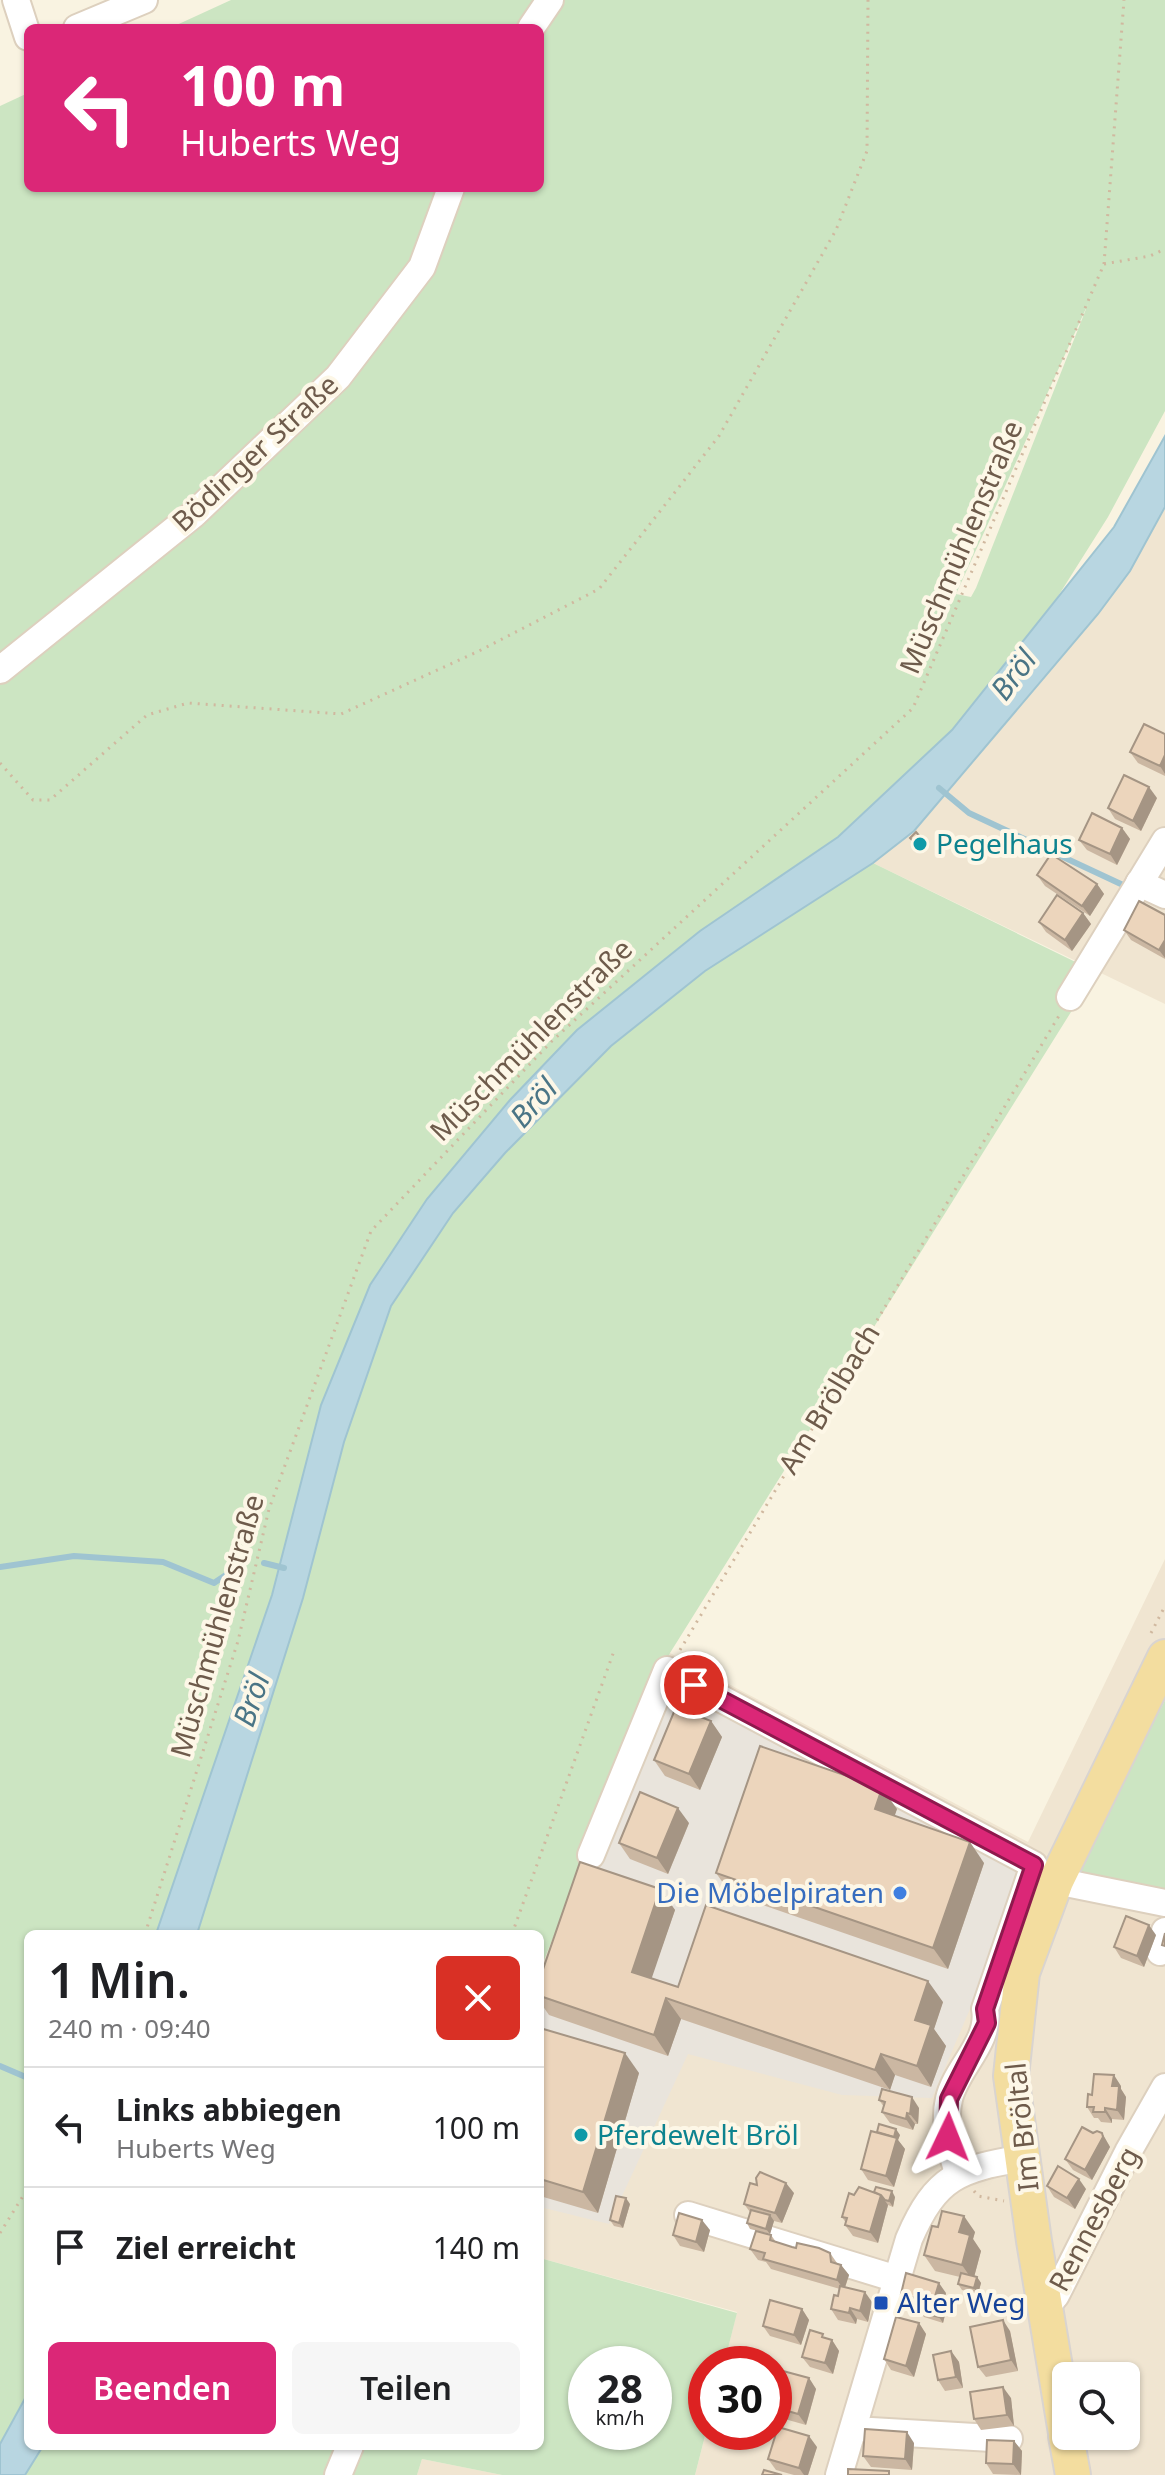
<!DOCTYPE html>
<html lang="de">
<meta charset="utf-8">
<style>
body{margin:0;font-family:"Noto Sans",sans-serif;background:#f6f6f6;color:#202124;height:100vh;display:flex;flex-direction:column;font-size:30px;white-space:nowrap}
*{box-sizing:border-box;margin:0}
p{font-size:26px;color:#757577}
.icon{flex:none;width:44px;height:44px;fill:none;stroke:currentColor;stroke-width:2;stroke-linecap:round;stroke-linejoin:round}
.map{position:relative;flex:1;overflow:hidden}
.sheet{position:absolute;left:24px;top:1930px;width:520px;height:520px;display:flex;flex-direction:column;background:#fff;border-radius:12px;box-shadow:0 2px 6px #0004}
.sheet>*{flex:none}
.top-card{position:absolute;left:24px;top:24px;width:520px;height:168px;border-radius:12px;box-shadow:0 2px 6px #0004;background:#db2777;color:#fff;overflow:hidden}
.buttons{position:absolute;left:1052px;top:2362px;display:grid;gap:16px}
.buttons a{display:grid;place-items:center;width:88px;height:88px;border-radius:12px;background:#fff;box-shadow:0 2px 6px #0004;font-size:40px}
.speed{position:absolute;left:568px;top:2346px;display:flex;gap:16px;font-size:40px;font-weight:700;text-align:center}
.speed>*{display:grid;place-content:center;width:104px;height:104px;border-radius:50%;background:#fff;box-shadow:0 2px 6px #0004;line-height:1}
.speed small{font-size:20px;font-weight:400}
.speed .limit{border:12px solid #d22;background:#fff;color:#111}
.pin{position:absolute;display:grid;place-items:center;width:68px;height:68px;color:#fff;margin:-34px;border:4px solid #fff;border-radius:50%;box-shadow:0 2px 8px #0007}
.me{position:absolute;width:88px;margin:-44px;rotate:2deg;stroke-linejoin:round;filter:drop-shadow(0 0 6px #0008)}
.turn{display:flex;align-items:center;gap:28px;height:168px;padding:0 24px;font-size:36px}
.turn .icon{width:104px;height:104px;stroke-width:2.5}
.turn b{display:block;font-size:56px;line-height:68px}
.round{display:grid;place-items:center;flex:none;width:84px;height:84px;border-radius:12px;background:#f6f6f6}
.headline{display:flex;align-items:center;justify-content:space-between;height:136px;padding:0 24px}
h1{font-size:48px;font-weight:600;line-height:60px}
.primary-button{display:flex;gap:16px;margin-top:auto;padding:16px 24px}
.primary-button a{flex:1;height:92px;border-radius:12px;background:#db2777;color:#fff;font-size:32px;font-weight:600;line-height:92px;text-align:center}
.primary-button a+a{background:#f6f6f6;color:#202124}
ul{padding:0;list-style:none}
li{display:flex;align-items:center;gap:24px;height:120px;padding:0 24px;border-top:2px solid #e0e0e0}
li div{flex:1}
li b{display:block;font-size:30px}
li em{font-style:normal}
.map>svg:first-child{display:block}
</style>
<div class="map">
<svg width="1165" height="2475" viewBox="0 0 1165 2475">
<rect width="100%" height="100%" fill="#f9f3e1"/>
<!-- residential -->
<g fill="#f0e5d1" fill-rule="evenodd">
<polygon points="1165,454 1165,1004 873,863 1127,532"/>
<path d="M 1165,1559 L 1165,1700 L 1075,1876 L 1165,1894 L 1165,2475 L 695,2475 L 706,2432 L 774,2432 L 774,2364 L 724,2364 L 737,2312 L 540,2258 L 540,1970 L 670,1653 L 1028,1842 ZM 1066,2376 L 1126,2376 L 1126,2436 L 1066,2436 Z"/>
<polygon points="422,2459 502,2475 417,2475"/>
</g>
<!-- industrial -->
<polygon fill="#e9e4dc" points="669,1675 1031,1866 932,2098 842,2095 688,2054 609,2224 540,2207 540,2006"/>
<!-- green -->
<g fill="#cce5c2" fill-rule="evenodd">
<path d="M 231,0 L 1165,0 L 1165,411 L 1108,517 L 1050,609 L 952,730 L 838,837 L 700,931 L 577,1030 L 510,1100 L 427,1199 L 321,1405 L 272,1595 L 156,1934 L 28,1934 L 28,2399 L 0,2448 L 0,106 L 28,93 L 28,188 L 540,188 L 540,28 L 170,28 ZM 1088,304 L 976,588 L 971,597 L 956,594 Z"/>
<polygon points="873,863 1096,972 670,1653 540,1970 540,1934 197,1934 303,1598 344,1442 391,1306 453,1213 505,1153 611,1046 705,971"/>
<polygon points="1165,1700 1165,1894 1075,1876"/>
<path d="M 540,2258 L 737,2313 L 724,2364 L 706,2364 L 706,2432 L 695,2475 L 502,2475 L 422,2459 L 417,2475 L 25,2475 L 43,2446 L 540,2446 ZM 586,2364 L 654,2364 L 654,2432 L 586,2432 Z"/>
</g>
<!-- water -->
<g fill="#b8d6e1" stroke="#9fc4d1" stroke-width="2">
<polygon points="1165,436 1165,507 1130,571 1098,614 914,831 873,863 705,971 611,1046 505,1153 453,1213 391,1306 344,1442 303,1598 197,1934 156,1934 272,1595 321,1405 370,1285 427,1199 510,1100 577,1030 700,931 838,837 952,730 1114,527"/>
<polygon points="28,2393 28,2446 43,2446 25,2475 0,2475 0,2444"/>
</g>
<g fill="none" stroke-linecap="round" stroke-linejoin="round">
<!-- stream -->
<g stroke="#9fc4d1" stroke-width="6">
<polyline points="939,788 969,813 1123,885"/>
<polyline points="264,1563 284,1568"/>
<polyline points="0,1567 74,1556 163,1562 214,1583 242,1564"/>
<polyline points="0,2066 28,2078"/>
</g>
<!-- minor casing -->
<g stroke="#ddd0be" stroke-width="30">
<g id="minor">
<polyline points="16,0 28,37"/>
<polyline points="77,28 144,0"/>
<polyline points="531,28 550,0"/>
<polyline points="0,670 194,514 338,377 422,267 451,188"/>
<polyline points="1139,883 1165,895"/>
<polyline points="1070,997 1165,841"/>
<path d="M 591,1855 L 667,1670 L 1034,1865 L 985,2009 C 991,2042 956,2068 949,2099 C 943,2124 951,2150 958,2173"/>
<polyline points="1056,1881 1165,1903"/>
<polyline points="1160,1952 1165,1931"/>
<polyline points="688,2215 897,2279"/>
<polyline points="1045,2308 1056,2295 1128,2152 1165,2087"/>
<polyline points="871,2431 1009,2439"/>
<polyline points="338,2475 350,2446"/>
<path d="M 839,2475 L 909,2239 C 936,2176 959,2169 1023,2158"/>
</g>
</g>
<!-- major casing -->
<g stroke="#d9d4d0" stroke-width="38">
<g id="major">
<polyline points="1066,2433 1034,2241 1011,2076 1022,1973 1056,1881 1165,1657"/>
<polyline points="1066,2436 1073,2475"/>
</g>
</g>
<!-- path -->
<g stroke="#d0b89f" stroke-width="3" stroke-dasharray="2 6" stroke-linecap="butt">
<polyline points="1104,264 1150,256 1165,249"/>
<polyline points="0,763 33,800 50,800 147,715 188,703 341,714 479,651 599,589 719,436 836,230 867,151 868,0"/>
<polyline points="1151,1633 1165,1606"/>
<polyline points="680,1650 1060,1014"/>
<polyline points="145,1934 238,1641 269,1509 371,1231 551,1042 913,708 1104,264 1124,0"/>
<polyline points="512,1934 614,1651"/>
<polyline points="974,2191 978,2196 1004,2201"/>
<polyline points="0,2233 28,2188"/>
</g>
<!-- minor -->
<use href="#minor" stroke="#fff" stroke-width="26"/>
<!-- major -->
<use href="#major" stroke="#f3dd9f" stroke-width="34"/>
</g>
<!-- wall -->
<g fill="#cbb7a2">
<polygon points="1165,734 1165,776 1138,763 1130,752"/>
<polygon points="1157,798 1141,831 1115,819 1108,808"/>
<polygon points="1122,828 1130,839 1117,865 1087,850 1079,840"/>
<polygon points="910,838 922,839 926,844 920,850"/>
<polygon points="1037,875 1097,884 1104,894 1090,916 1045,886"/>
<polygon points="1083,913 1091,924 1072,951 1046,932 1039,922"/>
<polygon points="1165,915 1165,959 1131,940 1124,930"/>
<polygon points="711,1721 722,1737 700,1790 665,1776 654,1760"/>
<polygon points="897,1809 894,1816 984,1863 948,1969 731,1894 716,1873"/>
<polygon points="689,1823 668,1874 630,1859 619,1843"/>
<polygon points="660,1889 675,1910 651,1978 678,1987 943,2002 934,2029 946,2046 931,2087 895,2075 890,2090 681,2019 668,2056 549,2015 540,2002 540,1996"/>
<polygon points="1156,1935 1144,1967 1121,1958 1114,1947"/>
<polygon points="540,2028 639,2073 598,2213 540,2196"/>
<polygon points="1121,2086 1121,2089 1126,2097 1124,2120 1112,2119 1112,2123 1101,2122 1098,2118 1094,2118 1087,2107 1092,2095"/>
<polygon points="879,2100 919,2108 918,2124 915,2124 913,2130 890,2123 882,2112 884,2107"/>
<polygon points="877,2132 900,2135 898,2140 905,2149 894,2187 868,2180 861,2169"/>
<polygon points="1093,2133 1102,2133 1110,2147 1092,2180 1073,2170 1065,2159"/>
<polygon points="1047,2186 1086,2189 1075,2209 1054,2197"/>
<polygon points="794,2193 782,2223 774,2221 770,2234 750,2229 747,2223 750,2212 744,2204"/>
<polygon points="854,2195 895,2197 893,2207 888,2205 878,2243 853,2236 845,2225 846,2223 842,2217"/>
<polygon points="630,2204 623,2228 614,2226 610,2220"/>
<polygon points="938,2227 975,2232 973,2239 981,2251 974,2277 977,2277 981,2283 978,2294 962,2290 958,2284 960,2277 935,2271 924,2255"/>
<polygon points="710,2230 704,2252 680,2246 673,2235"/>
<polygon points="771,2235 776,2242 796,2248 830,2253 837,2263 841,2265 849,2275 845,2288 872,2302 868,2322 857,2319 856,2324 838,2320 831,2309 838,2296 840,2289 771,2269 766,2262 758,2260 750,2249"/>
<polygon points="946,2293 941,2310 945,2315 943,2323 924,2317 920,2312 921,2308 908,2304 901,2294"/>
<polygon points="802,2309 809,2320 801,2345 770,2336 763,2326"/>
<polygon points="919,2323 926,2334 914,2377 891,2370 884,2359"/>
<polygon points="1010,2331 1018,2371 986,2377 978,2367"/>
<polygon points="826,2339 832,2340 839,2351 833,2374 810,2367 802,2357"/>
<polygon points="951,2351 959,2362 963,2388 945,2391 938,2380"/>
<polygon points="809,2378 816,2389 806,2425 781,2418 774,2407"/>
<polygon points="1011,2398 1014,2426 981,2430 974,2419"/>
<polygon points="1014,2441 1022,2451 1021,2475 993,2474 986,2463"/>
<polygon points="914,2443 912,2470 871,2467 863,2456"/>
<polygon points="817,2447 808,2475 794,2475 776,2470 768,2459"/>
</g>
<!-- shaded-wall -->
<g fill="#a59584">
<polygon points="1165,755 1165,774 1160,766"/>
<polygon points="1149,787 1157,798 1141,831 1133,821"/>
<polygon points="1122,828 1130,839 1117,865 1110,854"/>
<polygon points="1097,884 1104,894 1090,916 1082,906"/>
<polygon points="1083,913 1091,924 1072,951 1065,940"/>
<polygon points="1165,940 1165,958 1159,950"/>
<polygon points="711,1721 722,1737 700,1790 689,1774"/>
<polygon points="882,1788 897,1809 890,1830 875,1809"/>
<polygon points="678,1808 689,1823 668,1874 657,1858"/>
<polygon points="970,1842 984,1863 948,1969 933,1948"/>
<polygon points="660,1889 675,1910 647,1992 632,1972"/>
<polygon points="1149,1925 1156,1935 1144,1967 1137,1956"/>
<polygon points="928,1981 943,2002 934,2029 946,2046 931,2087 917,2066 915,2020"/>
<polygon points="666,1998 681,2019 668,2056 654,2035"/>
<polygon points="625,2053 639,2073 598,2213 583,2192"/>
<polygon points="881,2054 895,2075 890,2090 875,2070"/>
<polygon points="1114,2075 1121,2086 1121,2089 1126,2097 1124,2120 1117,2110 1112,2086"/>
<polygon points="912,2097 919,2108 918,2124 910,2114"/>
<polygon points="1105,2108 1112,2119 1112,2123 1105,2112"/>
<polygon points="907,2113 915,2124 913,2130 906,2119"/>
<polygon points="896,2129 900,2135 898,2140 905,2149 894,2187 886,2176 893,2141"/>
<polygon points="1102,2133 1110,2147 1092,2180 1085,2170"/>
<polygon points="1079,2179 1086,2189 1075,2209 1067,2198"/>
<polygon points="786,2183 794,2193 782,2223 775,2213"/>
<polygon points="892,2191 895,2197 893,2207 889,2201"/>
<polygon points="881,2195 888,2205 878,2243 870,2232"/>
<polygon points="626,2198 630,2204 623,2228 619,2223"/>
<polygon points="770,2215 774,2221 770,2234 766,2229"/>
<polygon points="964,2216 975,2232 973,2239 981,2251 973,2281 962,2265 959,2232"/>
<polygon points="702,2220 710,2230 704,2252 696,2242"/>
<polygon points="841,2265 849,2275 844,2290 837,2280"/>
<polygon points="977,2277 981,2283 978,2294 974,2288"/>
<polygon points="939,2283 946,2293 941,2310 945,2315 943,2323 939,2317 940,2313 933,2303"/>
<polygon points="865,2292 872,2302 868,2322 860,2311"/>
<polygon points="850,2308 857,2319 856,2324 849,2313"/>
<polygon points="802,2309 809,2320 801,2345 794,2335"/>
<polygon points="1003,2320 1010,2331 1018,2371 1011,2360"/>
<polygon points="919,2323 926,2334 914,2377 906,2366"/>
<polygon points="832,2340 839,2351 833,2374 825,2363"/>
<polygon points="951,2351 959,2362 963,2388 956,2377"/>
<polygon points="809,2378 816,2389 806,2425 798,2414"/>
<polygon points="1003,2387 1011,2398 1014,2426 1007,2415"/>
<polygon points="907,2432 914,2443 912,2470 905,2459"/>
<polygon points="809,2436 817,2447 808,2475 804,2475 799,2468"/>
<polygon points="1014,2441 1022,2451 1021,2475 1013,2464"/>
</g>
<!-- building -->
<g fill="#ecd5bc" stroke="#a59584" stroke-width="2">
<polygon points="1144,724 1165,734 1165,755 1160,766 1130,752"/>
<polygon points="1124,775 1149,787 1133,821 1108,808"/>
<polygon points="1092,813 1122,828 1110,854 1079,840"/>
<polygon points="916,832 922,839 917,845 910,838"/>
<polygon points="1051,854 1097,884 1082,906 1037,875"/>
<polygon points="1057,895 1083,913 1065,940 1039,922"/>
<polygon points="1139,901 1165,915 1165,940 1159,950 1124,930"/>
<polygon points="676,1707 711,1721 689,1774 654,1760"/>
<polygon points="760,1746 882,1788 875,1809 970,1842 933,1948 716,1873"/>
<polygon points="640,1792 678,1808 657,1858 619,1843"/>
<polygon points="580,1862 660,1889 632,1972 678,1987 706,1905 928,1981 915,2020 931,2025 917,2066 881,2054 875,2070 666,1998 654,2035 540,1996 540,1978"/>
<polygon points="1126,1916 1149,1925 1137,1956 1114,1947"/>
<polygon points="1165,1933 1165,1946 1162,1945"/>
<polygon points="540,2028 625,2053 583,2192 540,2179"/>
<polygon points="1094,2074 1114,2075 1112,2086 1119,2086 1117,2110 1105,2108 1105,2112 1093,2112 1094,2107 1087,2107 1088,2094 1092,2095"/>
<polygon points="882,2089 912,2097 910,2114 907,2113 906,2119 882,2112 885,2102 879,2100"/>
<polygon points="879,2124 896,2129 894,2137 877,2132"/>
<polygon points="1082,2127 1093,2133 1097,2131 1102,2133 1103,2137 1085,2170 1065,2159"/>
<polygon points="871,2131 897,2138 886,2176 861,2169"/>
<polygon points="1058,2166 1079,2179 1067,2198 1047,2186"/>
<polygon points="760,2172 786,2183 775,2213 744,2204 750,2183 757,2185 756,2178"/>
<polygon points="859,2187 881,2195 870,2232 845,2225 847,2218 842,2217 849,2193 854,2195"/>
<polygon points="876,2187 892,2191 889,2201 885,2200 881,2195 874,2192"/>
<polygon points="616,2196 626,2198 619,2223 610,2220"/>
<polygon points="751,2210 770,2215 766,2229 747,2223"/>
<polygon points="942,2211 964,2216 959,2232 970,2235 962,2265 924,2255 932,2226 938,2227"/>
<polygon points="679,2213 702,2220 696,2242 673,2235"/>
<polygon points="756,2231 771,2235 770,2240 792,2247 796,2248 797,2243 819,2248 830,2253 831,2262 841,2265 837,2280 763,2259 765,2253 750,2249"/>
<polygon points="906,2273 939,2283 933,2303 901,2294"/>
<polygon points="961,2273 977,2277 974,2288 958,2284"/>
<polygon points="840,2286 865,2292 860,2311 850,2308 849,2313 831,2309 834,2295 838,2296"/>
<polygon points="770,2300 802,2309 794,2335 763,2326"/>
<polygon points="922,2304 941,2309 939,2317 920,2312"/>
<polygon points="896,2317 919,2323 906,2366 884,2359"/>
<polygon points="1003,2320 1011,2360 978,2367 970,2327"/>
<polygon points="810,2330 823,2334 822,2337 832,2340 825,2363 802,2357"/>
<polygon points="951,2351 956,2377 938,2380 933,2355"/>
<polygon points="783,2371 809,2378 798,2414 774,2407"/>
<polygon points="1003,2387 1007,2415 974,2419 970,2392"/>
<polygon points="778,2427 809,2436 799,2468 768,2459"/>
<polygon points="865,2429 907,2432 905,2459 863,2456"/>
<polygon points="987,2440 1014,2441 1013,2464 986,2463"/>
<polygon points="848,2469 889,2471 889,2475 848,2475"/>
<polygon points="764,2470 782,2475 762,2475"/>
</g>
<g fill="none" stroke-linecap="round" stroke-linejoin="round">
<!-- route casing -->
<g stroke="#8e194d" stroke-width="20">
<polyline id="route" points="694,1685 1034,1865 985,2009 987,2023 949,2099 948,2137"/>
</g>
<!-- route -->
<use href="#route" stroke="#db2777" stroke-width="14"/>
</g>
<!-- markers -->
<g fill="#0f9aa8" stroke="#fdf7e7" stroke-width="3">
<circle cx="920" cy="844" r="8"/>
<circle cx="581" cy="2135" r="8"/>
</g>
<circle fill="#3f7fe0" stroke="#fdf7e7" stroke-width="3" cx="900" cy="1893" r="8"/>
<rect fill="#1a4fb4" stroke="#fdf7e7" stroke-width="3" x="873" y="2295" width="16" height="16" rx="4"/>
<g text-anchor="middle" stroke-width="8" stroke-linejoin="round" paint-order="stroke">
<!-- street labels -->
<g font-size="28" fill="#6e5b4b" stroke="#fdf7e7">
<text transform="translate(255 453) rotate(-43)" y="10">Bödinger Straße</text>
<text transform="translate(961 547) rotate(-67)" y="10">Müschmühlenstraße</text>
<text transform="translate(531 1040) rotate(-45)" y="10">Müschmühlenstraße</text>
<text transform="translate(829 1399) rotate(-59)" y="10">Am Brölbach</text>
<text transform="translate(217 1626) rotate(-74)" y="10">Müschmühlenstraße</text>
<text transform="translate(1022 2127) rotate(-96)" y="10">Im Bröltal</text>
<text transform="translate(1094 2219) rotate(-62)" y="10">Rennesberg</text>
</g>
<!-- culture labels -->
<g font-size="28" fill="#0d838f" stroke="#fdf7e7" text-anchor="start">
<text x="936" y="854">Pegelhaus</text>
<text x="597" y="2145">Pferdewelt Bröl</text>
</g>
<!-- shop labels -->
<g font-size="28" fill="#366cbe" stroke="#fdf7e7" text-anchor="end">
<text x="884" y="1903">Die Möbelpiraten</text>
</g>
<!-- transit labels -->
<g font-size="28" fill="#164399" stroke="#fdf7e7" text-anchor="start">
<text x="897" y="2313">Alter Weg</text>
</g>
<!-- water labels -->
<g font-size="30" font-style="italic" fill="#4a7586" stroke="#fdf7e7">
<text transform="translate(1014 675) rotate(-53)" y="10">Bröl</text>
<text transform="translate(534 1103) rotate(-48)" y="10">Bröl</text>
<text transform="translate(252 1700) rotate(-71)" y="10">Bröl</text>
</g>
</g>
</svg>
<div class="buttons">
<a><svg class="icon" aria-label="search" viewBox="0 0 24 24"><circle cx="10" cy="10" r="6"/><path d="M15 15l6 6"/></svg></a>
</div>
<div class="speed"><div>28<small>km/h</small></div><div class="limit">30</div></div>
<div class="pin" style="left:694px;top:1685px;background:#d93025"><svg class="icon" aria-label="arrive" viewBox="0 0 24 24"><path d="M6 21V4h12l-3 4 3 4H6"/></svg></div>
<svg class="me" style="left:948px;top:2137px" viewBox="-20 -20 40 40"><path d="M0-17L14 15 0 8-14 15z" fill="#db2777" stroke="#fff" stroke-width="4"/></svg>
<div class="top-card">
<div class="turn"><svg class="icon" aria-label="left" viewBox="0 0 24 24"><path d="M17 20v-9H6M10 6l-5 5 5 5"/></svg><div><b>100 m</b>Huberts Weg</div></div>
</div>
<section class="sheet">
<div class="headline"><div><h1>1 Min.</h1><p>240 m · 09:40</p></div><a class="round" style="background:#d93025;color:#fff"><svg class="icon" aria-label="close" viewBox="0 0 24 24"><path d="M6 6l12 12M18 6L6 18"/></svg></a></div>
<ul>
<li><svg class="icon" aria-label="left" viewBox="0 0 24 24"><path d="M17 20v-9H6M10 6l-5 5 5 5"/></svg><div><b>Links abbiegen</b><p>Huberts Weg</p></div><em>100 m</em></li>
<li><svg class="icon" aria-label="arrive" viewBox="0 0 24 24"><path d="M6 21V4h12l-3 4 3 4H6"/></svg><div><b>Ziel erreicht</b></div><em>140 m</em></li>
</ul>
<div class="primary-button"><a>Beenden</a><a>Teilen</a></div>
</section>
</div>
